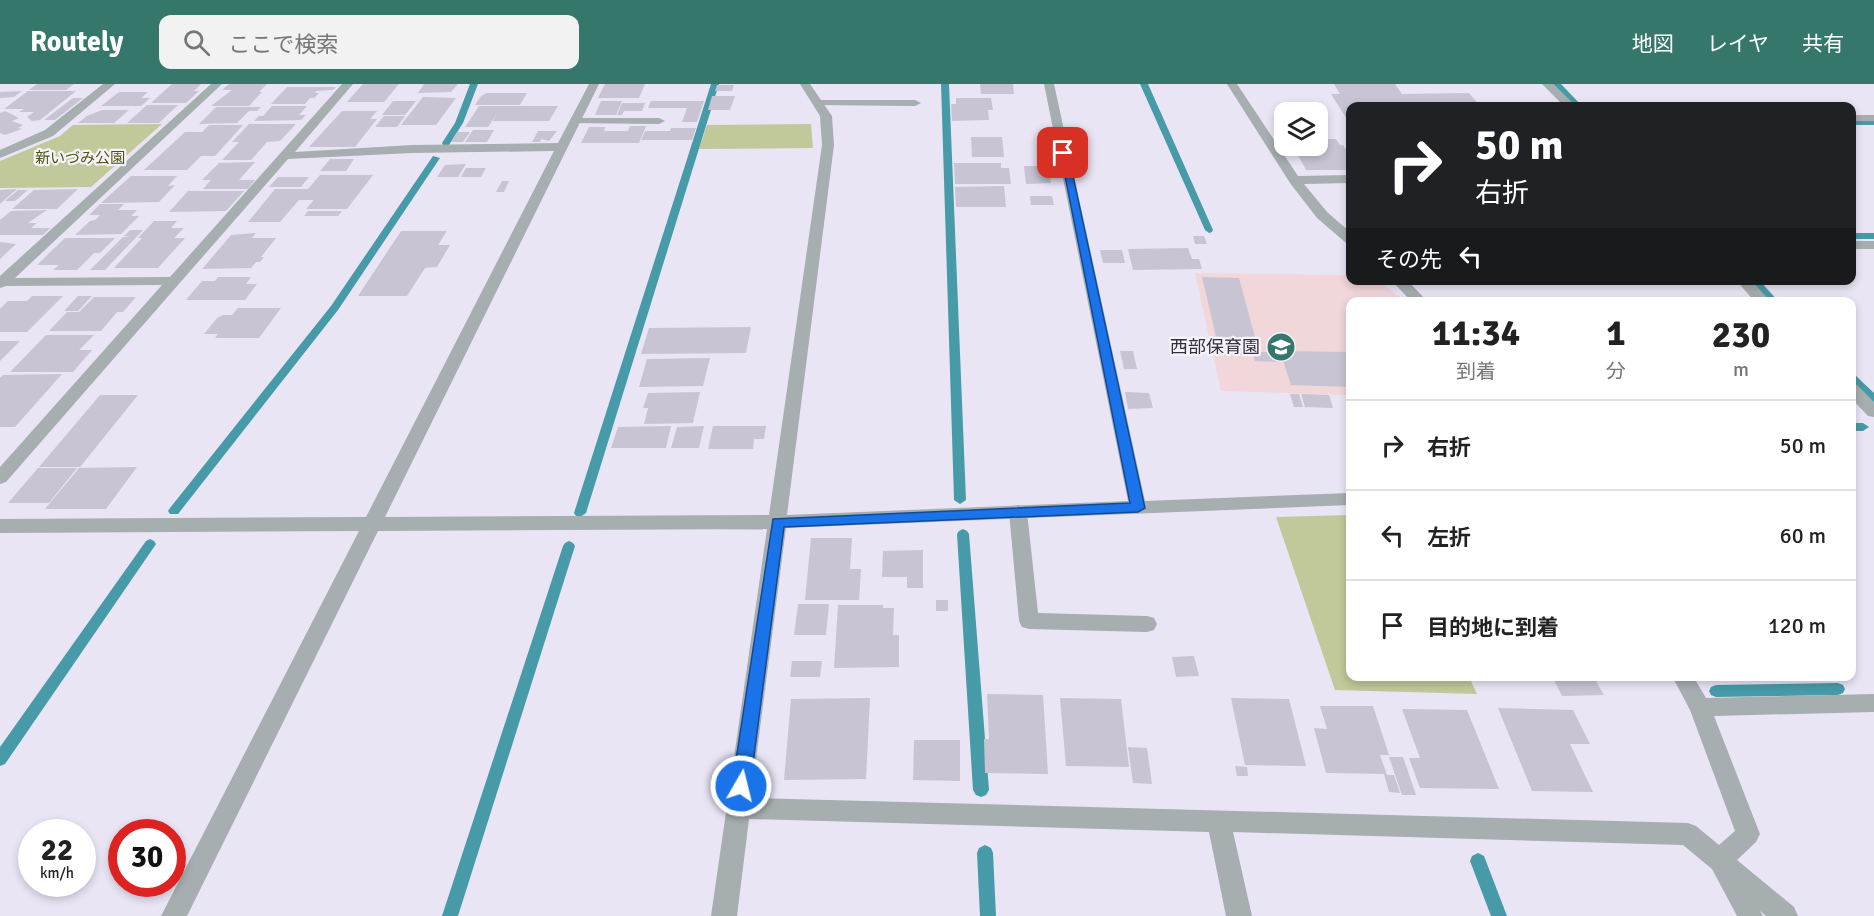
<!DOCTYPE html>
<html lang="ja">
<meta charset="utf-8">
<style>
body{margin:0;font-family:Signika,"Noto Sans JP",sans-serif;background:#f2f2f2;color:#222;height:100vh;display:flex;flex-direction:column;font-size:22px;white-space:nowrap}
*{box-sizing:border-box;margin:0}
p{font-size:20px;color:#767676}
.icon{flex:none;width:33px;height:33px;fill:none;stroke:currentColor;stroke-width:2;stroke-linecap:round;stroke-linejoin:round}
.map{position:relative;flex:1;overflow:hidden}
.panel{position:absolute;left:1346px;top:213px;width:510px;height:384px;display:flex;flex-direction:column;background:#fff;border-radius:12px;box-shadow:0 3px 9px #0003}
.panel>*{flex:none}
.top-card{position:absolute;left:1346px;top:18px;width:510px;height:183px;border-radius:12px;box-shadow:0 3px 9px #0003;background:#202124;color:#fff;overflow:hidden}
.tools{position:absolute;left:1274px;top:18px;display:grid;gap:12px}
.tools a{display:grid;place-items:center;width:54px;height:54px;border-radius:12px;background:#fff;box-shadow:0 3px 9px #0003;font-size:30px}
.speed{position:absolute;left:18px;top:735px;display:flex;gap:12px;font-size:30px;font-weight:700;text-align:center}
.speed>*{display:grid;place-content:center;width:78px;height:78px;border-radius:50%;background:#fff;box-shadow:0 3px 9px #0003;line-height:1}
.speed small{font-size:15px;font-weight:400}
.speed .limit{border:9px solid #d22;background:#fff;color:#111}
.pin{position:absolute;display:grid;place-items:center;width:51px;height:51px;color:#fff;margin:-26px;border-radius:12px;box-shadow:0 3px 9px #0006}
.me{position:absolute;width:66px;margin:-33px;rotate:8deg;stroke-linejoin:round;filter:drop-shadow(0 0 4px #0008)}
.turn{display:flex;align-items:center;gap:21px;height:126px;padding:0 30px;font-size:27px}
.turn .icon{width:78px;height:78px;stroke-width:2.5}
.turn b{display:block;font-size:42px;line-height:51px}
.then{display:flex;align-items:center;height:57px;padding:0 30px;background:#0003;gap:12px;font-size:22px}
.eta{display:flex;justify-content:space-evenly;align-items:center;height:102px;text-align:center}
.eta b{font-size:36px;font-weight:800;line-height:42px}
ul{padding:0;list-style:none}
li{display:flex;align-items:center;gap:18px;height:90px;padding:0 30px;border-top:2px solid #e0e0e0}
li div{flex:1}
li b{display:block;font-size:22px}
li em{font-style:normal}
header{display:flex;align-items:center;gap:36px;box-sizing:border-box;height:84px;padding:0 30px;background:#35786b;color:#fff}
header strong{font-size:28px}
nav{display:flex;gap:33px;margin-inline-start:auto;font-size:21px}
.search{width:420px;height:54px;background:#f2f2f2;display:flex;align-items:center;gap:15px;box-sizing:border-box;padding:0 21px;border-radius:12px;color:#767676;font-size:22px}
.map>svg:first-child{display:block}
</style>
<header>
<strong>Routely</strong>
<div class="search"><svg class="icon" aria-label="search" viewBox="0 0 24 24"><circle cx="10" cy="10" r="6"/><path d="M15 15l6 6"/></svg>ここで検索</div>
<nav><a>地図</a><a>レイヤ</a><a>共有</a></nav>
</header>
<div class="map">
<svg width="1874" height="832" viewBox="0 0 1874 832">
<rect width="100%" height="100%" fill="#e9e5f5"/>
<!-- education -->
<polygon fill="#f1d6da" points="1195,189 1350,191 1350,196 1379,197 1405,217 1350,218 1350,311 1221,307"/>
<!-- green -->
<g fill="#c1c899">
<polygon points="162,40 91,103 0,104 0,77 60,52 73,41"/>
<polygon points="811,40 813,64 699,65 707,41"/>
<polygon points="1350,431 1350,592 1469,593 1477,610 1335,606 1276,433"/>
</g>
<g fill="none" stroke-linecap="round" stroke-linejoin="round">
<!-- stream -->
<g fill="#479aa8" fill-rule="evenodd">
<polygon points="470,0 478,0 463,39 449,61 443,61 442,59 455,39"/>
<polygon points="711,0 719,0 586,429 580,433 576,432 574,429"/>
<polygon points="941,0 949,0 966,416 960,420 954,416"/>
<polygon points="1140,0 1148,0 1213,146 1212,148 1209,149 1205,146"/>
<polygon points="1553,0 1561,0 1582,22 1575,22"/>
<rect x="1851" y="37" width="23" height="4"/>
<polygon points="433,72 440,74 338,226 178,430 170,430 168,427 170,424 331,222"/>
<rect x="1851" y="149" width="23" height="6"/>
<polygon points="1749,196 1759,196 1779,218 1768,218"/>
<polygon points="1851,290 1855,291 1874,309 1874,318 1870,317 1851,299"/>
<polygon points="1851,339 1863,339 1869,343 1863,347 1851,347"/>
<polygon points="963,445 967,447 969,450 989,706 986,711 981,713 976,711 973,706 957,450 959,447"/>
<polygon points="150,455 154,457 156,460 154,463 5,680 0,682 0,663 146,457"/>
<polygon points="569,457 573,459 575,462 458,832 442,832 563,462 565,459"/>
<polygon points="1838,599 1843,601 1845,605 1843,609 1838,611 1716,613 1711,611 1709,607 1711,603 1716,601"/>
<polygon points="985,761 991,764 993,769 996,832 980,832 977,769 979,764"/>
<polygon points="1478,769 1484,772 1507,832 1491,832 1470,777 1472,772"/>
</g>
</g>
<!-- building -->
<g fill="#c8c4d4">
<polygon points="37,0 74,0 66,6 29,6"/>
<polygon points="172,0 201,0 194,7 199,7 186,19 151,19"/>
<polygon points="229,0 267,0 259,8 262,8 249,22 211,22 232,6 222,6"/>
<polygon points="363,0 399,0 384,18 347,18"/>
<polygon points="424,0 458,0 451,8 418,9"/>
<polygon points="605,0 645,0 639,14 598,14"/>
<polygon points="980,0 1013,0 1014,10 981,10"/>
<polygon points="1334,0 1395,0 1402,10 1469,9 1480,22 1350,22 1350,40 1331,10 1340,10"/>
<polygon points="717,1 734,1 732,7 715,7"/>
<polygon points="287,3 336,3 333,6 317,7 315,9 319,9 314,14 310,14 305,20 271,20"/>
<polygon points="22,7 14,13 0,14 0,8"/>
<polygon points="28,7 76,7 40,36 32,37 27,33 34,28 19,28 24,25 4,25"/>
<polygon points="119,8 148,8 141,14 150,14 141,22 101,22"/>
<polygon points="487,9 527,9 520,21 475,21 481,12"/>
<polygon points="712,12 735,12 730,26 708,26"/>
<polygon points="423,13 456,14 436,41 401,41"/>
<polygon points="73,14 83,14 55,36 44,36"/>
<polygon points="956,14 991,14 993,26 988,26 989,36 952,37 951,20 956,20"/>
<polygon points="393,17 416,17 405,31 382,31"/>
<polygon points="601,17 622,17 616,31 595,31"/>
<polygon points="651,17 704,17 697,38 682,38 687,24 648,24"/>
<polygon points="622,19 645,19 642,27 624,27 622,31 617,31"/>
<polygon points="147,21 178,21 159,39 127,39"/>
<polygon points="272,22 307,22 299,31 306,31 301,36 254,37 259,32 263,32"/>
<polygon points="479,22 558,22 549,37 493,37 497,30 488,43 465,43"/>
<polygon points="216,23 261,23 257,27 249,27 237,39 199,40"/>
<polygon points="102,26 129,26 114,39 78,39 87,32"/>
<polygon points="5,27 19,34 12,37 23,41 18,44 22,45 5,51 0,49 0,29"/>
<polygon points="342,27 377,27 370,35 377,35 355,63 309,63"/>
<polygon points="384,32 405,32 397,43 375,43"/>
<polygon points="249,40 296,40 280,57 267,58 251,76 222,76 239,58 232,58"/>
<polygon points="209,41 243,41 215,72 201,72 187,86 144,86 185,48 202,48"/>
<polygon points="630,42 646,42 639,59 581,59 589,43 605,43 604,47 628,47"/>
<polygon points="671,44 696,44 692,56 641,56 645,47 670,47"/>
<polygon points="473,46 494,46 487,58 465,58"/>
<polygon points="538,47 557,47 549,57 541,55 540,58 532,58"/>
<polygon points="457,48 470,48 463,58 451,58"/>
<polygon points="971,53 1002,53 1004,73 972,73"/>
<polygon points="1317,55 1336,55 1340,61 1343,61 1350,72 1350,86 1306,86 1293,62 1317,62"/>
<polygon points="330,75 354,75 346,87 320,87"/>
<polygon points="255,78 239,96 255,96 248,105 203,105 211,96 202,96 219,79"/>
<polygon points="954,79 1001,79 1001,84 1009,84 1011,100 955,100"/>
<polygon points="466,80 458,93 437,93 445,81"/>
<polygon points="1024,82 1049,82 1051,99 1026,100"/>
<polygon points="466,84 486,84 481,93 461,93"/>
<polygon points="320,91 373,91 347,125 306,125 314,116 299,116 280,138 248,138 275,105 308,105"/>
<polygon points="131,92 177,92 168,102 175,101 159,118 101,119"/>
<polygon points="278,93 309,93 301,103 269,103"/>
<polygon points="502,97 509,97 504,108 496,108"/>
<polygon points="1004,102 1006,123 956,123 955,103"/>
<polygon points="17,105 0,120 0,106"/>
<polygon points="78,105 57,125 12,125 34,106"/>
<polygon points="18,106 28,106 15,117 5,117"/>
<polygon points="188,107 244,107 226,127 169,128"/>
<polygon points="1030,112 1052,112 1054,121 1031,121"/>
<polygon points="100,120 124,120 118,126 137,126 131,132 139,132 121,150 75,151 90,137 95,136 100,131 89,131"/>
<polygon points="47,126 28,139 37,139 31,144 50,144 43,151 0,151 0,136 11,127"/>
<polygon points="308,127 342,127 338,132 304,132"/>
<polygon points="154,137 177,137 171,144 184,144 174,154 185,154 158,184 114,184 142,154 138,154"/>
<polygon points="130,146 143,146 105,186 90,186 123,153 130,153 124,152"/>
<polygon points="401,147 447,147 438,161 450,161 437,183 425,184 407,212 358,212"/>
<polygon points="256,149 252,154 276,154 261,173 264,173 260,178 256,178 251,184 202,185 231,151"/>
<polygon points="1193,152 1204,152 1207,160 1195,160"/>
<polygon points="65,154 115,154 100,169 94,169 77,186 53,186 59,181 37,181"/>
<polygon points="0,158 16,160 0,175"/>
<polygon points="1188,164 1192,175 1199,175 1202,185 1133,186 1128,165"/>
<polygon points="1100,166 1122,166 1125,179 1103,179"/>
<polygon points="218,193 251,193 246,200 257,200 245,216 186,216 202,197 215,197"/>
<polygon points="1202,193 1239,194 1259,268 1279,268 1281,278 1255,277 1253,271 1220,270"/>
<polygon points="32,212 63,212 27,248 0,248 0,225 8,217 27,217"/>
<polygon points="78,212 92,212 78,227 64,227"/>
<polygon points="94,213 136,213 123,228 117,228 101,247 49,247 67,228 79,228"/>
<polygon points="238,224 281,224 259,254 215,254 218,250 204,250 217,234 223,231 232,231"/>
<polygon points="751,243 746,269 641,270 649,244"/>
<polygon points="46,251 94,251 79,266 92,266 73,288 10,288"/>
<polygon points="0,257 20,257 0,277"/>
<polygon points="1120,267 1133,267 1137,285 1124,285"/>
<polygon points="1280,267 1350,268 1350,303 1291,301"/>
<polygon points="710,274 703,302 639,303 647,275"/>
<polygon points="62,290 15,343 0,343 0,294 3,291"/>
<polygon points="700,308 693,339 644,340 648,324 643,324 648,309"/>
<polygon points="1125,308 1149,309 1153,324 1128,325"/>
<polygon points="1290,310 1299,310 1303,323 1294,323"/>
<polygon points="1301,310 1329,311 1333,324 1305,323"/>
<polygon points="100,311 138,311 80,383 39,383"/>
<polygon points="671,342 666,364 611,364 618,343"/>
<polygon points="704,342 699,364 671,364 677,343"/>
<polygon points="713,342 766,342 764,355 754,355 753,365 708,365"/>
<polygon points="137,383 106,425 45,425 79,384"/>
<polygon points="38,384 77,384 49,419 8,419"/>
<polygon points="811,454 852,454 850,485 861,485 859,516 805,516"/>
<polygon points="923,466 923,504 907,504 907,493 882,493 883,467"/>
<rect x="936" y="516" width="12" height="11"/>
<polygon points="798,520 829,520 826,551 794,551"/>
<polygon points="838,521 883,521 883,524 894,524 893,551 899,551 899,583 834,584"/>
<polygon points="1194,572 1199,592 1176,593 1172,573"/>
<polygon points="792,577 822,577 820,593 790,593"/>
<polygon points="1552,592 1593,592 1604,611 1562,612"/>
<polygon points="987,610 1043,611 1048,690 985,689 984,655 989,655"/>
<polygon points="870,614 866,695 784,696 791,615"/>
<polygon points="1060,614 1121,615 1129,683 1066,682"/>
<polygon points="1231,614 1289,615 1306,682 1245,681"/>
<polygon points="1320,622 1373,622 1389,671 1380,671 1387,691 1394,691 1400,709 1389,708 1384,690 1326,689 1314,644 1327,645"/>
<polygon points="1498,624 1573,626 1590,660 1570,660 1593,708 1532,707"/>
<polygon points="1402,625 1467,626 1499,705 1420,704 1409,674 1420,674"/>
<polygon points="914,656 960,656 960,697 913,696"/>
<polygon points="1128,663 1147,664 1152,700 1133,699"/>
<polygon points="1389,673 1403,673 1416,711 1402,711"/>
<polygon points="1235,682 1247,683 1248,692 1237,692"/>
</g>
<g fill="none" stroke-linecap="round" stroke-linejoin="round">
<!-- service -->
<g fill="#a6aeb0" fill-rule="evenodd">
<polygon points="819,16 915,16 921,19 915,22 815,21 815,17"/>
<polygon points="575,34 659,34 665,37 659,40 571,39 571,35"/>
<polygon points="1018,421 1024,423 1027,428 1038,529 1147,532 1154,534 1157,540 1154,546 1147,548 1029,545 1022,543 1019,537 1009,428 1012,423"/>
</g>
<!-- minor -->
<g fill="#a6aeb0" fill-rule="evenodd">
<polygon points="103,0 115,0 53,52 0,74 0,66 45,46"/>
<polygon points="211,0 222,0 15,194 170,193 342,0 353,0 295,68 412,61 558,59 589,0 599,0 385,433 769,431 822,61 820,32 800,0 810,0 832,32 834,61 787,431 1128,417 1044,0 1054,0 1145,417 1350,409 1350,421 786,444 751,714 1688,739 1696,742 1719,761 1735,747 1690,626 1672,592 1693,592 1706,614 1874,610 1874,628 1714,632 1760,750 1756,758 1737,776 1794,823 1798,832 1766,832 1760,827 1763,832 1737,832 1712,785 1683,761 1233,748 1252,832 1226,832 1209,748 749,735 737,832 711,832 767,445 378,447 187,832 161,832 359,447 0,449 0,435 366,433 554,67 412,69 288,75 6,398 0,400 0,383 162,201 6,202 0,204 0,192"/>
<polygon points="1227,0 1237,0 1298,92 1350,91 1350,99 1304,100 1327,128 1350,148 1350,159 1345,158 1317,134 1290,99"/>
<polygon points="1542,0 1553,0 1576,22 1564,22"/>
<rect x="1851" y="31" width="23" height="6"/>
<rect x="1851" y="157" width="23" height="8"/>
<polygon points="1391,196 1407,196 1428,218 1412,218"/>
<polygon points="1736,196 1751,196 1771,218 1755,218"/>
<polygon points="1851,300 1857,301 1874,318 1874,333 1868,332 1851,314"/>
</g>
</g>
<!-- route -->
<polygon fill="#1a73e8" stroke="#114b97" stroke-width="1.5" points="1060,67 1068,69 1145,424 1138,428 784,443 750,702 747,707 741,710 735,707 732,702 773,435 1130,419"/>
<!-- icons -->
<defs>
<g id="school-disc" transform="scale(1.5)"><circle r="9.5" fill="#35786b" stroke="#f6f3fd"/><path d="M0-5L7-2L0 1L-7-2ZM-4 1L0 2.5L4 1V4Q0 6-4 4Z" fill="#fff"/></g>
</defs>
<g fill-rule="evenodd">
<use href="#school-disc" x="1281" y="263"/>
</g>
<g text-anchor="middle" stroke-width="4.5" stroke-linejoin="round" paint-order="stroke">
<!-- far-park labels -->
<g font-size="15" fill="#4e540d" stroke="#f6f3fd">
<text x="80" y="79">新いづみ公園</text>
</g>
<!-- poi labels -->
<g font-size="18" fill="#333137" stroke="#f6f3fd" text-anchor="end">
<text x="1260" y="269">西部保育園</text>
</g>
</g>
</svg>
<div class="tools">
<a><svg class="icon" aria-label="layers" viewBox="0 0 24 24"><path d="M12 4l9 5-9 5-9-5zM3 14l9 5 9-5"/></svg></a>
</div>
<div class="speed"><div>22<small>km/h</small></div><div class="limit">30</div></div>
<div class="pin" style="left:1063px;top:69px;background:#d93025"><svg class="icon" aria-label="arrive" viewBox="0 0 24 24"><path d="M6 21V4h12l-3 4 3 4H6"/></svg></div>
<svg class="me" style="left:741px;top:702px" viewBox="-20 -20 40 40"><circle r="17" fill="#1a73e8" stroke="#fff" stroke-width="3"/><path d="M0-11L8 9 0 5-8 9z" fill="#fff"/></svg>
<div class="top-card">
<div class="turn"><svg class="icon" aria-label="right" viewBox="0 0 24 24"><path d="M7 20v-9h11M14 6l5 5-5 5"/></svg><div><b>50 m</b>右折</div></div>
<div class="then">その先<svg class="icon" aria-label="left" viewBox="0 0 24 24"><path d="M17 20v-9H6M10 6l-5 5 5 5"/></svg></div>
</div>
<section class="panel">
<div class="eta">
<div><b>11:34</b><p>到着</p></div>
<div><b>1</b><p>分</p></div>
<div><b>230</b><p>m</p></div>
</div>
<ul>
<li><svg class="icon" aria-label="right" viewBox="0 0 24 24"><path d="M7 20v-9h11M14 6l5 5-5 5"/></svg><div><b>右折</b></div><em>50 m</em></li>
<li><svg class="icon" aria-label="left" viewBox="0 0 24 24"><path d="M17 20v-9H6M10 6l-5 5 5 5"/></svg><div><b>左折</b></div><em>60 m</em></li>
<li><svg class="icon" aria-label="arrive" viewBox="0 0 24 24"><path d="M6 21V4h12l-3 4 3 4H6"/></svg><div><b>目的地に到着</b></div><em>120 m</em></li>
</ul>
</section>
</div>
